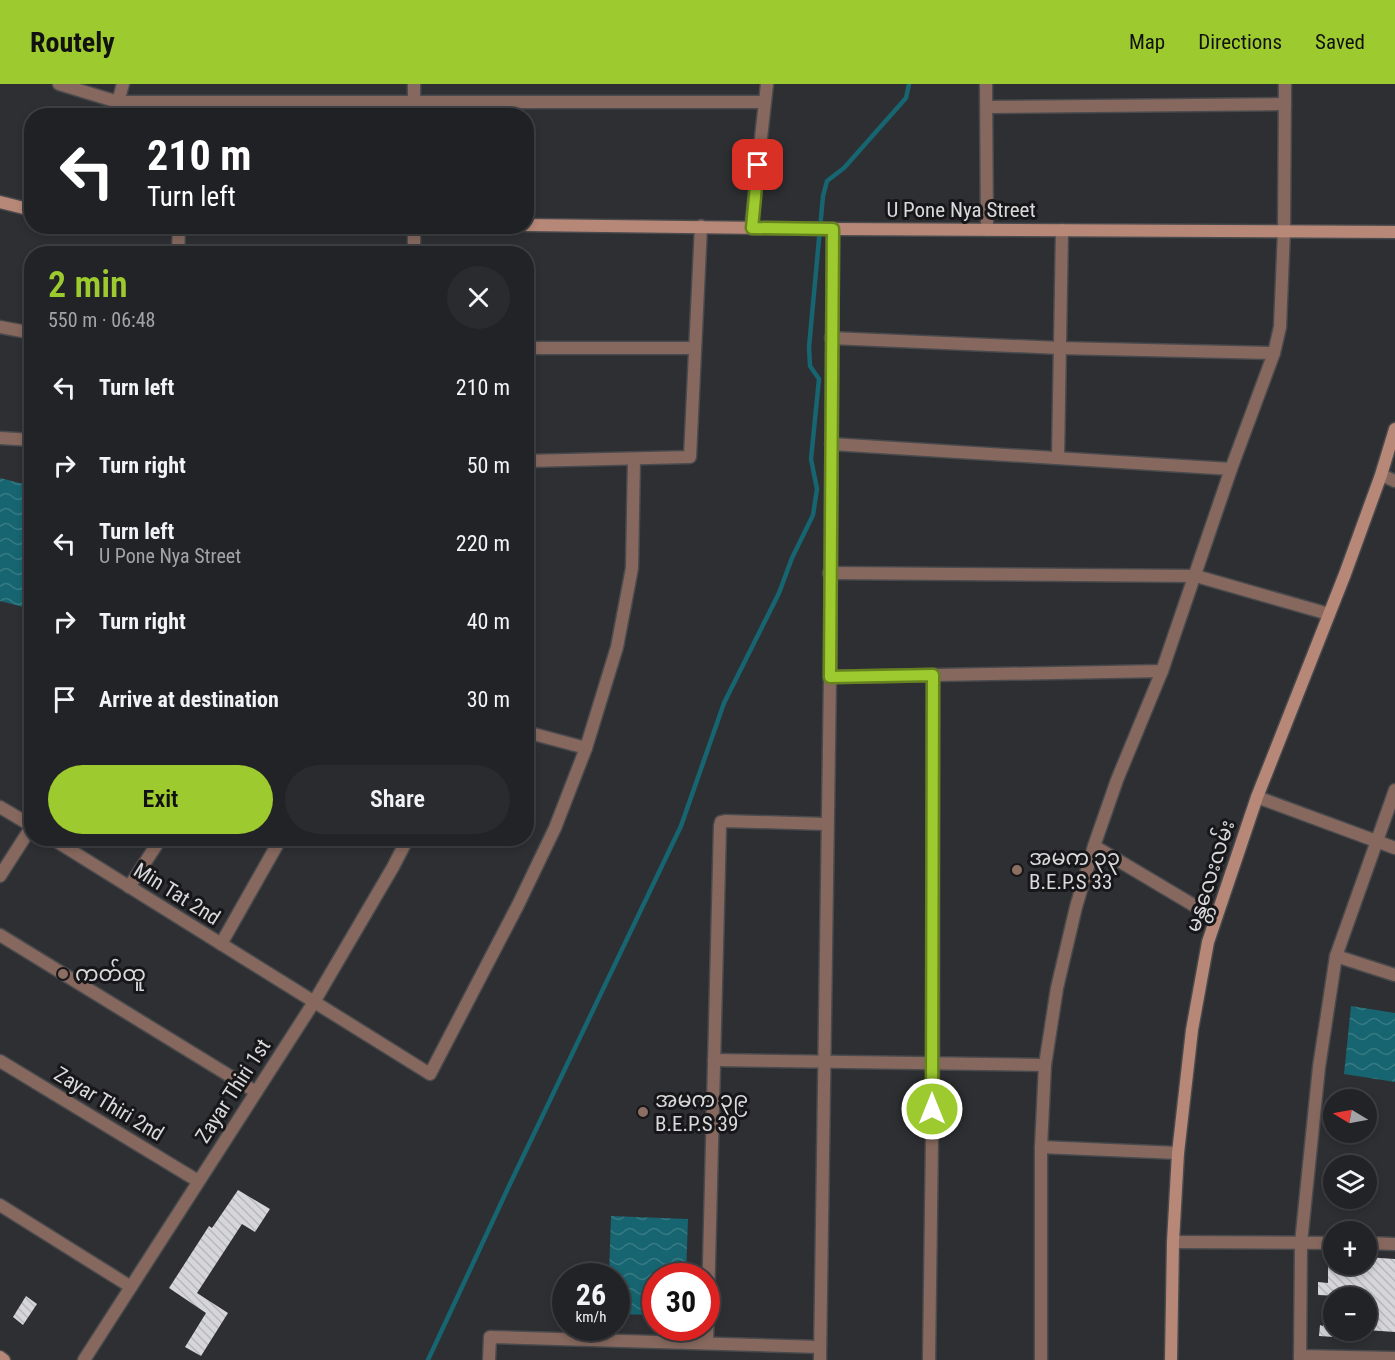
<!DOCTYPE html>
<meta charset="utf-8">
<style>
body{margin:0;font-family:"Roboto Condensed","Noto Sans Myanmar",sans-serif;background:#2a2b2e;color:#f1f3f6;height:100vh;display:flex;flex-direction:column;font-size:22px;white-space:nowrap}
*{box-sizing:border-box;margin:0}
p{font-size:20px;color:#a2a4a7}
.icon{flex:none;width:33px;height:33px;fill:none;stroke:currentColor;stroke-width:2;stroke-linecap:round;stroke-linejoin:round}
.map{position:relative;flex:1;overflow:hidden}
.panel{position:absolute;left:24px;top:162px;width:510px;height:600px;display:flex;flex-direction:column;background:#222326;border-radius:24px;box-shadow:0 3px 9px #0003,0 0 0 2px #3f4043}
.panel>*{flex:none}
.guide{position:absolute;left:24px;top:24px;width:510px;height:126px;border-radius:24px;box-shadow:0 3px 9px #0003,0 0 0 2px #3f4043;background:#202124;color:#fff;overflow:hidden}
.needle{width:39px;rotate:280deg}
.controls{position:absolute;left:1323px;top:1005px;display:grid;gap:12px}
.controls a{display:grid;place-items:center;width:54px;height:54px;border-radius:50%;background:#222326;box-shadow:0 3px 9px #0003,0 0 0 2px #3f4043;font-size:30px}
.speed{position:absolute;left:552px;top:1179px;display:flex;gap:12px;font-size:30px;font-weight:700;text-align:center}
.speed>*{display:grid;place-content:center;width:78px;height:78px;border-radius:50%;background:#222326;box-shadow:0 3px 9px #0003,0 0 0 2px #3f4043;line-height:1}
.speed small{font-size:15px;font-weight:400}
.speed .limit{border:9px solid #d22;background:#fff;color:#111}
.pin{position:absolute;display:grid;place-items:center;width:51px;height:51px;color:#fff;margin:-26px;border-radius:12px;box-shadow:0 3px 9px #0006}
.me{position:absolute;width:66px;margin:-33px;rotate:0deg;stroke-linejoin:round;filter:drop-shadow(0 0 4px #0008)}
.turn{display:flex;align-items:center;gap:21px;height:126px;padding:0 24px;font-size:27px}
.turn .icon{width:78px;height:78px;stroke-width:2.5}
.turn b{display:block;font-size:42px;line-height:51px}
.round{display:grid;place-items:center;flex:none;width:63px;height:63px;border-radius:32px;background:#2a2b2e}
.summary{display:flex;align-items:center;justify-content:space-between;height:102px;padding:0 24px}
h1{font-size:36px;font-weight:600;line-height:45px;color:#9dca2f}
.button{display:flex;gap:12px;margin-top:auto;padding:12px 24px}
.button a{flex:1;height:69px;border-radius:36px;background:#9dca2f;color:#111;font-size:24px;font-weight:600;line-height:69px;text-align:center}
.button a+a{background:#2a2b2e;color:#f1f3f6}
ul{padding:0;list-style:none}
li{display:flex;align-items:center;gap:18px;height:78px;padding:0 24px}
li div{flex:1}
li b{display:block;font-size:22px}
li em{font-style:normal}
header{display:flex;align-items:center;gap:36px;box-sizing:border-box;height:84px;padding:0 30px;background:#9dca2f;color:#111}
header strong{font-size:28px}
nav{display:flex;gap:33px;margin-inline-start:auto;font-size:21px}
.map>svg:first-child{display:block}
</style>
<header>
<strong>Routely</strong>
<nav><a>Map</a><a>Directions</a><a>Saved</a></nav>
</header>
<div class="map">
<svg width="1395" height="1276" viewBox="0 0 1395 1276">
<defs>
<pattern id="water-waves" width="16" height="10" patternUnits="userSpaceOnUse" patternTransform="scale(1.5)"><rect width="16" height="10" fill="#166570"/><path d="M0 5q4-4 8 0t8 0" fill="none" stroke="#377a84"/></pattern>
<pattern id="building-back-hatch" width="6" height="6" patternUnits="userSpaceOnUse" patternTransform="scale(1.5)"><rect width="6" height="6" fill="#d5d5da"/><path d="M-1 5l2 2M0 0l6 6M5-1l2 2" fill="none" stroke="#b7b7bc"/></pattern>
</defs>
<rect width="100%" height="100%" fill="#2e2f32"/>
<!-- water -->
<g fill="url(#water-waves)">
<polygon points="0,394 31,402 31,525 0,517"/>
<polygon points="1351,922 1395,929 1395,998 1344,990"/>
<polygon points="611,1132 688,1135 686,1192 656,1192 655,1231 617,1230 616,1192 609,1192"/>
</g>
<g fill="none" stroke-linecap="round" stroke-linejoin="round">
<!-- stream -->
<polyline stroke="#166570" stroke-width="4.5" points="428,1276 509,1102 681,742 724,619 779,509 792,474 813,431 817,405 811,375 819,295 810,282 809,263 823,112 827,97 844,84 906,14 909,0"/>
</g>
<!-- building -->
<g fill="url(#building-back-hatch)">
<polygon points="238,1106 270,1125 255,1148 242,1140 197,1209 228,1229 201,1272 185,1263 206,1229 169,1204 209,1142 212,1144"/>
<polygon points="1366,1173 1395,1175 1395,1248 1366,1246 1366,1213 1318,1211 1318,1198 1328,1199 1328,1180 1366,1180"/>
<polygon points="26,1212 37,1220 23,1241 13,1233"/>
<polygon points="1325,1218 1334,1218 1334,1253 1319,1252 1320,1241 1323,1242"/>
</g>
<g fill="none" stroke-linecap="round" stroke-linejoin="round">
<!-- street casing -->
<g stroke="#494a4d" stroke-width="15">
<g id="street">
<polyline points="59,0 118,18 765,18"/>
<polyline points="986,0 987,146"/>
<polyline points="987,23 1285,20"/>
<polyline points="114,32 123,0"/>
<polyline points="414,32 414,0"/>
<polyline points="751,144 767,0"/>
<polyline points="178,170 179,142"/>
<polyline points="414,170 414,142"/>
<polyline points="0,243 32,249"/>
<polyline points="831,254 1060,264 1274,269"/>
<polyline points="526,264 694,264"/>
<polyline points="0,354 32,356"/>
<polyline points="831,360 1231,385"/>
<polyline points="1058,373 1062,146"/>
<polyline points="526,377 690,373 701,142"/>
<polyline points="1381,391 1395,397"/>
<polyline points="829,489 1196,492 1329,530"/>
<polyline points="830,593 1162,587"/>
<polyline points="526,648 586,664"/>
<polyline points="1257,713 1395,764"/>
<polyline points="0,723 32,742"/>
<polyline points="51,754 430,990 518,821 555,744 586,664 617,563 632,484 634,375"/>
<polyline points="1094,762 1215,834"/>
<polyline points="0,792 32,742"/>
<polyline points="129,803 161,754"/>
<polyline points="0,851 256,1008"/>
<polyline points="221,860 281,754"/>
<polyline points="1336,872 1395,891"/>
<polyline points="714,976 1045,981"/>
<polyline points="0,977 198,1097"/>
<polyline points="1041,1063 1178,1069"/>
<polyline points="0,1121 131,1203"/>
<polyline points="1173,1158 1334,1159"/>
<polyline points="1366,1159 1395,1160"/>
<polyline points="707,1259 720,742 721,738 725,737 826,740"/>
<polyline points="1300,1272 1395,1274"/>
<polyline points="84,1276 314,918 393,783 408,754"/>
<polyline points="489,1276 490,1253 820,1263"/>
<polyline points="820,1276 830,593 833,145"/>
<polyline points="929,1276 933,979 933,591"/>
<polyline points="1041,1276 1041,1063 1045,981 1057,904 1076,823 1094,762 1117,696 1162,587 1231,385 1274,269 1280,243 1284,147 1285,0"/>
<polyline points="1300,1276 1301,1159 1319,983 1336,872 1395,706"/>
</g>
</g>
<!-- secondary casing -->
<g stroke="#494a4d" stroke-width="15">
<g id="secondary">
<polyline points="0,118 32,126"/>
<polyline points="526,141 833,145 1395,148"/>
<polyline points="0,1273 4,1276"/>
<polyline points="1171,1276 1173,1158 1178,1069 1192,946 1208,858 1257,713 1345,490 1381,391 1395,345"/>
</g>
</g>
<!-- street -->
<use href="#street" stroke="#86685e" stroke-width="12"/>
<!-- secondary -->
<use href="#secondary" stroke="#b78877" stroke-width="12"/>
</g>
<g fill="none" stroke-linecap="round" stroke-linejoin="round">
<!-- route casing -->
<g stroke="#66831f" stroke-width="15">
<polyline id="route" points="758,81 752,144 833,145 830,593 933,591 932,1025"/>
</g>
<!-- route -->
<use href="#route" stroke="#9dca2f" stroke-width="10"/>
</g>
<!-- markers -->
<g fill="#8d6e63" stroke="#171719" stroke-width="2">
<circle cx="1017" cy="786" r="6"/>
<circle cx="63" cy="890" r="6"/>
<circle cx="643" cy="1028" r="6"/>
</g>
<g text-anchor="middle" stroke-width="6" stroke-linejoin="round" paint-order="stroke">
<!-- street labels -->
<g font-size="21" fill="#d9d9dc" stroke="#171719">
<text x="961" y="133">U Pone Nya Street</text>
<text transform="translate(1210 792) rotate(-72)" y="7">မန္တလေးလမ်း</text>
<text transform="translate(177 810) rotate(32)" y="7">Min Tat 2nd</text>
<text transform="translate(233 1007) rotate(-57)" y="7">Zayar Thiri 1st</text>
<text transform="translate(109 1020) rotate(31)" y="7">Zayar Thiri 2nd</text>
</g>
<!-- poi labels -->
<g font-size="21" fill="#d9d9dc" stroke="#171719" text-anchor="start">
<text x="1029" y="781">အမက ၃၃<tspan x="1029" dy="24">B.E.P.S 33</tspan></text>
<text x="75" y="897">ကတ်ထူ</text>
<text x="655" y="1023">အမက ၃၉<tspan x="655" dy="24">B.E.P.S 39</tspan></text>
</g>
</g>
</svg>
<div class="controls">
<a><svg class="needle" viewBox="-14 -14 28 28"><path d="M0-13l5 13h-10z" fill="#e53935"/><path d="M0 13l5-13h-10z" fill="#a2a4a7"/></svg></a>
<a><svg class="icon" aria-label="layers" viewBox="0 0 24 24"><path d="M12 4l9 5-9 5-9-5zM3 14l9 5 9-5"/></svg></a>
<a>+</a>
<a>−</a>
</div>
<div class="speed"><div>26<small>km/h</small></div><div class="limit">30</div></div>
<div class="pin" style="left:758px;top:81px;background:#d93025"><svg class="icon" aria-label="arrive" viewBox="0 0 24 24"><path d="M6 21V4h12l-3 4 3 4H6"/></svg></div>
<svg class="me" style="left:932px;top:1025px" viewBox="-20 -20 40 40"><circle r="17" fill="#9dca2f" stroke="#fff" stroke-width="3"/><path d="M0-11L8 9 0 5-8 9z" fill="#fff"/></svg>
<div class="guide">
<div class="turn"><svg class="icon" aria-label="left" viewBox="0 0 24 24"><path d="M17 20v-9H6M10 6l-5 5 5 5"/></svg><div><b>210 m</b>Turn left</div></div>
</div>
<section class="panel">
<div class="summary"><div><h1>2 min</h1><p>550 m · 06:48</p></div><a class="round"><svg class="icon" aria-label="close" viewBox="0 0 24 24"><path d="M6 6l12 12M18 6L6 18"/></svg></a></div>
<ul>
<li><svg class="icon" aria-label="left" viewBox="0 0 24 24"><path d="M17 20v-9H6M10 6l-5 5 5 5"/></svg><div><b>Turn left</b></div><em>210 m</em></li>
<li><svg class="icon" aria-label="right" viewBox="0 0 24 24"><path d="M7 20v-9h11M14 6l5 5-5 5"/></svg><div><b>Turn right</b></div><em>50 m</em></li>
<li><svg class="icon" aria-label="left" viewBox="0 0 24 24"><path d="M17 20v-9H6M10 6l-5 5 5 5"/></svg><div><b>Turn left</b><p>U Pone Nya Street</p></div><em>220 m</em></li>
<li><svg class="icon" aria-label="right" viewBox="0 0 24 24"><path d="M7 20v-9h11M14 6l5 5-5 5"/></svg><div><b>Turn right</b></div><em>40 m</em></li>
<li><svg class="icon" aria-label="arrive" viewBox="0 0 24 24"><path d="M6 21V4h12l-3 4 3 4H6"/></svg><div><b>Arrive at destination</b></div><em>30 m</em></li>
</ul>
<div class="button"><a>Exit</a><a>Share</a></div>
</section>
</div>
